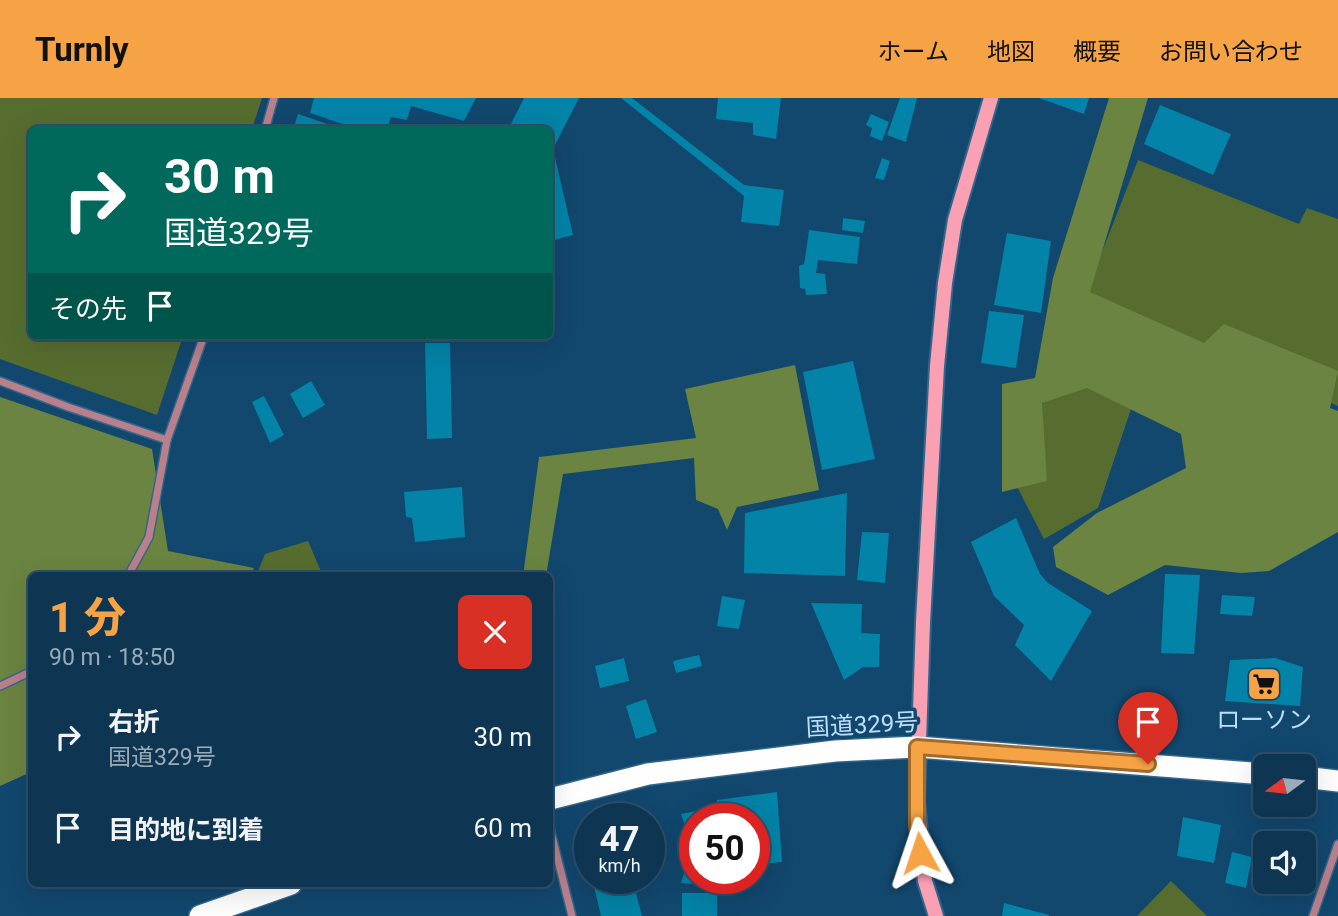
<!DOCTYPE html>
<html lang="ja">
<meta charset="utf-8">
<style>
body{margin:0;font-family:Roboto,"Noto Sans JP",sans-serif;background:#1c405c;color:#f1f3f6;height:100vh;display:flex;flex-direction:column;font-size:26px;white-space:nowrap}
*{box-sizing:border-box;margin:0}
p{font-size:23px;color:#9babb8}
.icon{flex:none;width:38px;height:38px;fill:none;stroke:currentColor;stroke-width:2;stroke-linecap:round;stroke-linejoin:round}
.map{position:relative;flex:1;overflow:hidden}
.drawer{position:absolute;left:28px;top:474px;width:525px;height:315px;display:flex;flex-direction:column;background:#0e3552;border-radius:10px;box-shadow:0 7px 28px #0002,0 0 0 2px #2e5069}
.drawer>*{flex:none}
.banner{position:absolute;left:28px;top:28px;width:525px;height:214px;border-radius:10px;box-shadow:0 7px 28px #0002,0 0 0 2px #2e5069;background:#00695c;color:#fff;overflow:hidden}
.needle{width:46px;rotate:255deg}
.fabs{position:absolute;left:1253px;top:656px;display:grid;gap:14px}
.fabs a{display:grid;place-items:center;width:63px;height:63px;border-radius:10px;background:#0e3552;box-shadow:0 7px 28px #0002,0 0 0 2px #2e5069;font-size:35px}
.speed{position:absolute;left:574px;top:705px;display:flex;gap:14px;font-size:35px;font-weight:700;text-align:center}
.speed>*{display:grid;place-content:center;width:91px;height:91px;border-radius:50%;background:#0e3552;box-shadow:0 7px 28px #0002,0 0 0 2px #2e5069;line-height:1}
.speed small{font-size:18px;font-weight:400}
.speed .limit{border:10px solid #d22;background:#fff;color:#111}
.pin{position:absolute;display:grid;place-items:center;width:60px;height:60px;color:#fff;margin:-72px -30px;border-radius:50% 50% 50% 0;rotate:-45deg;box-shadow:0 0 7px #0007}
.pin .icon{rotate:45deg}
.me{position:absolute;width:77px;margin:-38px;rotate:355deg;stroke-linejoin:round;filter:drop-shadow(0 0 5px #0008)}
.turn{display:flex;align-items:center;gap:24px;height:147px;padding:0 21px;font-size:32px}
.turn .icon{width:91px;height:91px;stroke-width:2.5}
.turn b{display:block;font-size:49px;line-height:60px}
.then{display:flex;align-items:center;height:66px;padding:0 21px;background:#0003;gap:14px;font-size:26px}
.round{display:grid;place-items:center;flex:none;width:74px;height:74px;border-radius:10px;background:#1c405c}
.summary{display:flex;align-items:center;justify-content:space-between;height:119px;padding:0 21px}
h1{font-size:42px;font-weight:800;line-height:52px;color:#f5a345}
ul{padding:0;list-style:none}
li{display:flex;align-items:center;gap:21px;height:91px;padding:0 21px}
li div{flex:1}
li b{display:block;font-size:26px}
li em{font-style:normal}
header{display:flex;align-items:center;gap:42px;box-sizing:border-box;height:98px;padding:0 35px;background:#f5a345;color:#111}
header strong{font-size:33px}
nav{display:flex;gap:38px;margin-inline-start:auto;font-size:24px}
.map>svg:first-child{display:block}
</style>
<header>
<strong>Turnly</strong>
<nav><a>ホーム</a><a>地図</a><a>概要</a><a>お問い合わせ</a></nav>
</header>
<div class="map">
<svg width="1338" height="818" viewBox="0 0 1338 818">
<rect width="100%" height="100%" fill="#12476e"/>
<!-- green -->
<g fill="#576d2f">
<polygon points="0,0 262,0 252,31 32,32 32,238 183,238 157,317 0,261"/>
<polygon points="1138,62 1299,126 1307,110 1338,121 1338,308 1158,230 1098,410 1044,441 1013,381"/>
<polygon points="308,443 323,478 256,478 265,456"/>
<polygon points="1171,783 1207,818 1137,818"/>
</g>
<!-- forest -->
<g fill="#6b8441">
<polygon points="1109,0 1148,0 1090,194 1204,245 1224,226 1338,273 1330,310 1338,313 1338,434 1269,473 1241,475 1165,467 1108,497 1056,469 1053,449 1097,415 1186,370 1181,336 1087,290 1042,305 1047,383 1002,394 1002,286 1035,280 1053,180"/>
<polygon points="795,267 819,392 737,409 727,432 718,411 696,402 694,360 563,376 546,478 523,478 539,359 696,340 685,291"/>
<polygon points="0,299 152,351 168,453 254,470 251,478 32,478 31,674 0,688"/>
</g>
<!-- building -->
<g fill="#0383a7">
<polygon points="314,0 476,0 464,23 411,8 407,22 391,19 387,32 360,32 310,15"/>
<polygon points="524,0 579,0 553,51 573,137 550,143 550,32 508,32"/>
<polygon points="621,0 632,0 744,87 784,92 779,128 741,124 744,98"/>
<polygon points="718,0 781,0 776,41 753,37 753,25 716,21"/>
<polygon points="900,0 917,0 906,44 887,37"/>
<polygon points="1039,0 1089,0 1084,16"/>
<polygon points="1160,7 1231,36 1213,77 1144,46"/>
<polygon points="298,16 342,31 342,32 293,32"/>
<polygon points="871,16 889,24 882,43 870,38 872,30 866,27"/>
<polygon points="882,60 890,63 884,82 875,80"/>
<polygon points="843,120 865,123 863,135 842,132"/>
<polygon points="809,132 860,139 857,166 818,162 816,175 825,176 827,196 806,197 805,191 800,190 799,168 804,166 805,161"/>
<polygon points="1007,135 1051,143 1041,215 994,207"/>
<polygon points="989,213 1024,217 1016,270 981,265"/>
<polygon points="425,245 450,245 452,340 427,341"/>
<polygon points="853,263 875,361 822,372 803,274"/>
<polygon points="311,283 325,307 303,320 290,296"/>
<polygon points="264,298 284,337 270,345 252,304"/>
<polygon points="462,389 465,439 415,444 412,420 406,419 404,394"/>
<polygon points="847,395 845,478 744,475 745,415"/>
<polygon points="1016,420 1040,476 1048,485 1092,513 1051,583 1015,547 1024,527 994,498 971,444"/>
<polygon points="862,434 889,435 885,485 857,482"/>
<polygon points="1165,476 1200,477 1194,556 1161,555"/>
<polygon points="1222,497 1255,499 1252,518 1220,516"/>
<polygon points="722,498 745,502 739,531 717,528"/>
<polygon points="811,505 862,506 861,535 880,536 879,569 863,569 844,582"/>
<polygon points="699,557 702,568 676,575 673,563"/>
<polygon points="624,560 629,583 600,590 595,568"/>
<polygon points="1275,560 1303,569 1300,608 1225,603 1230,562"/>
<polygon points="646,601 657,634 636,641 626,608"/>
<polygon points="777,694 782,764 763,766 761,745 754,746 754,721 695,721 695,780 717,780 716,787 681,785 692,749 681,716 717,709 717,702"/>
<polygon points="1183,719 1221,727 1214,765 1177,758"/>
<polygon points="1232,754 1252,759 1246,790 1225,785"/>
<polygon points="592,780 632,780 642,818 601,818"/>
<rect x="682" y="795" width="35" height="23"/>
<polygon points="1004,805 1049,817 1049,818 1002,818"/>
</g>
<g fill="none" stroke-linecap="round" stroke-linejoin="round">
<!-- street casing -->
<g stroke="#34658b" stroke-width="10">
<g id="street">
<polyline points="265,32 274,0"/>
<polyline points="0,283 68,309 167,342"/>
<polyline points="128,478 149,439 167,342 204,238"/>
<polyline points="0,588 32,573"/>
<polyline points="550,730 572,818"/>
<polyline points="1313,818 1338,746"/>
</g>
</g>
<!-- secondary casing -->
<g stroke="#34658b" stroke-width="18">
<polyline id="secondary" points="936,818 925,783 917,703 923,524 937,268 945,185 955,122 991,0"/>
</g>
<!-- highway casing -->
<g stroke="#34658b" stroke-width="24">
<g id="highway">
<polyline points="1304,679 1338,683"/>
<polyline points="550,701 648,676 835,653 917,649 1265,676"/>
<polyline points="200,818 291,786"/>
</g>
</g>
<!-- street -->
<use href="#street" stroke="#b9808b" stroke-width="7"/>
<!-- secondary -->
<use href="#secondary" stroke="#f9a1b3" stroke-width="14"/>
<!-- highway -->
<use href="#highway" stroke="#fefefe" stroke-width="21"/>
</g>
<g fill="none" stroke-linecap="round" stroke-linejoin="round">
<!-- route casing -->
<g stroke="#9f6a2d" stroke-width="18">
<polyline id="route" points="920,755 917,726 917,649 1148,666"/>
</g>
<!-- route -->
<use href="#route" stroke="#f5a345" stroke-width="12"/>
</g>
<!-- icons -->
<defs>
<g id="supermarket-square" transform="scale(1.75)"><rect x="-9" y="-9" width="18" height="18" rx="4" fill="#f5a345" stroke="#12476e"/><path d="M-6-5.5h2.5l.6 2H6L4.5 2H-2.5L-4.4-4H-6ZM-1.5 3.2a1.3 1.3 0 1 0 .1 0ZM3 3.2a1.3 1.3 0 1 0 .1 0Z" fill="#111"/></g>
</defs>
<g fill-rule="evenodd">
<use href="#supermarket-square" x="1264" y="586"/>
</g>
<g text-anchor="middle" stroke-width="7" stroke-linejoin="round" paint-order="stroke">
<!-- poi labels -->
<g font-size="24" fill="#bedefd" stroke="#12476e">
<text x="1264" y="630">ローソン</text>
</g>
<!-- street labels -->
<g font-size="24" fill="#bedefd" stroke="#12476e">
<text transform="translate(862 627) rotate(-3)" y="8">国道329号</text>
</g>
</g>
</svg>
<div class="fabs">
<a><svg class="needle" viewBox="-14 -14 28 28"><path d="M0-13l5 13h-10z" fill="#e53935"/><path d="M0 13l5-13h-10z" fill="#9babb8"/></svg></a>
<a><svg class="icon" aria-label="sound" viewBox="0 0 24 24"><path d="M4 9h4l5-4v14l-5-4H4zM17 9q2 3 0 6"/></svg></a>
</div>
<div class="speed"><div>47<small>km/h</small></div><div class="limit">50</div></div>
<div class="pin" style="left:1148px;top:666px;background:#d93025"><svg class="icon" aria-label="arrive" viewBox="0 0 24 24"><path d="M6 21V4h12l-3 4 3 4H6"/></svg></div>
<svg class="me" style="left:920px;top:755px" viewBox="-20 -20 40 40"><path d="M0-17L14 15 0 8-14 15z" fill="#f5a345" stroke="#fff" stroke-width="4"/></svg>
<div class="banner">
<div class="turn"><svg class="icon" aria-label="right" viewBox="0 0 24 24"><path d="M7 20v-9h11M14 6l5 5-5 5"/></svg><div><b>30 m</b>国道329号</div></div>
<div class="then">その先<svg class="icon" aria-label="arrive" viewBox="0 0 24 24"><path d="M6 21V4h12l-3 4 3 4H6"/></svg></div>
</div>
<section class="drawer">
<div class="summary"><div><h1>1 分</h1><p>90 m · 18:50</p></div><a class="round" style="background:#d93025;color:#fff"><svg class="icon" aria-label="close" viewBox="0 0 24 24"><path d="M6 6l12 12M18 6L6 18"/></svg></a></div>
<ul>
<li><svg class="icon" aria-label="right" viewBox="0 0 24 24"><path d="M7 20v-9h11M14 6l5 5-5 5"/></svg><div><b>右折</b><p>国道329号</p></div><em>30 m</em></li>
<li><svg class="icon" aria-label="arrive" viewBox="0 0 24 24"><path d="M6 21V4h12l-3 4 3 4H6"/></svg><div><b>目的地に到着</b></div><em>60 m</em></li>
</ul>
</section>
</div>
